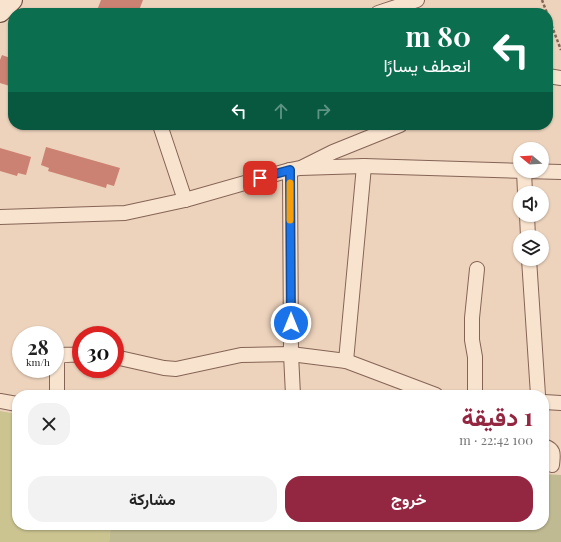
<!DOCTYPE html>
<html lang="ar">
<meta charset="utf-8">
<style>
body{margin:0;font-family:"Playfair Display",Vazirmatn,serif;background:#f2f2f2;color:#222;direction:rtl;height:100vh;display:flex;flex-direction:column;font-size:15px;white-space:nowrap}
*{box-sizing:border-box;margin:0}
p{font-size:13px;color:#767676}
.icon{flex:none;width:22px;height:22px;fill:none;stroke:currentColor;stroke-width:2;stroke-linecap:round;stroke-linejoin:round}
.map{position:relative;flex:1;overflow:hidden;direction:ltr}
.side{position:absolute;left:12px;top:390px;width:537px;height:140px;display:flex;flex-direction:column;background:#fff;border-radius:16px;box-shadow:0 1px 3px #0004;direction:rtl}
.side>*{flex:none}
.hud{position:absolute;left:8px;top:8px;width:545px;height:122px;border-radius:16px;box-shadow:0 1px 3px #0004;direction:rtl;background:#0b6e4f;color:#fff;overflow:hidden}
.needle{width:26px;rotate:288deg}
.buttons{position:absolute;left:513px;top:142px;display:grid;gap:8px}
.buttons a{display:grid;place-items:center;width:36px;height:36px;border-radius:50%;background:#fff;box-shadow:0 1px 3px #0004;font-size:20px}
.speed{position:absolute;left:12px;top:326px;display:flex;gap:8px;font-size:20px;font-weight:700;text-align:center}
.speed>*{display:grid;place-content:center;width:52px;height:52px;border-radius:50%;background:#fff;box-shadow:0 1px 3px #0004;line-height:1}
.speed small{font-size:10px;font-weight:400}
.speed .limit{border:6px solid #d22;background:#fff;color:#111}
.pin{position:absolute;display:grid;place-items:center;width:34px;height:34px;color:#fff;margin:-17px;border-radius:8px;box-shadow:0 2px 6px #0006}
.me{position:absolute;width:44px;margin:-22px;rotate:0deg;stroke-linejoin:round;filter:drop-shadow(0 0 3px #0008)}
.turn{display:flex;align-items:center;gap:14px;height:84px;padding:0 16px;font-size:18px}
.turn .icon{width:52px;height:52px;stroke-width:2.5}
.turn b{display:block;font-size:28px;line-height:34px}
.lanes{display:flex;align-items:center;height:38px;padding:0 16px;background:#0003;justify-content:center;gap:20px;direction:ltr}
.lanes .off{opacity:.35}
.round{display:grid;place-items:center;flex:none;width:42px;height:42px;border-radius:16px;background:#f2f2f2}
.overview{display:flex;align-items:center;justify-content:space-between;height:68px;padding:0 16px}
h1{font-size:24px;font-weight:700;line-height:30px;color:#932640}
.primary-button{display:flex;gap:8px;margin-top:auto;padding:8px 16px}
.primary-button a{flex:1;height:46px;border-radius:16px;background:#932640;color:#fff;font-size:16px;font-weight:700;line-height:46px;text-align:center}
.primary-button a+a{background:#f2f2f2;color:#222}
.map>svg:first-child{display:block}
</style>
<div class="map">
<svg width="561" height="542" viewBox="0 0 561 542">
<rect width="100%" height="100%" fill="#edd3bc"/>
<!-- green -->
<polygon fill="#cbc491" points="0,411 17,414 17,525 111,525 109,542 0,542"/>
<!-- cemetery -->
<polygon fill="#bfba91" points="544,474 561,475 561,542 109,542 111,525 544,525"/>
<!-- building -->
<g fill="#cc8272">
<polygon points="101,0 143,0 138,13 96,13"/>
<polygon points="2,55 13,59 13,87 0,83 0,60"/>
<polygon points="46,147 120,168 114,186 107,184 106,188 48,171 49,168 41,165"/>
<polygon points="0,148 31,157 26,175 18,173 17,176 0,171"/>
</g>
<g fill="none" stroke-linecap="round" stroke-linejoin="round">
<!-- minor casing -->
<g stroke="#856456" stroke-width="16">
<g id="minor">
<polyline points="378,13 417,0"/>
<polyline points="548,76 561,78"/>
<polyline points="160,125 185,200"/>
<polyline points="303,167 333,152 400,125"/>
<polyline points="290,170 291,354 293,395"/>
<polyline points="524,171 525,193"/>
<polyline points="527,215 528,237"/>
<polyline points="0,217 125,213 185,200 290,170 300,168 364,166 561,172"/>
<polyline points="529,259 538,395"/>
<polyline points="115,357 164,368 176,369 241,355 291,354 346,361 436,395"/>
<polyline points="346,361 364,166"/>
<path d="M 57,395 L 57,358 C 63,353 73,355 81,355"/>
<polyline points="475,395 475,357 472,340 472,318 477,269"/>
<polyline points="0,401 17,404"/>
<polyline points="544,402 561,403"/>
<path d="M 544,446 C 555,450 553,454 552,465"/>
</g>
</g>
<!-- secondary casing -->
<g stroke="#664639" stroke-width="22">
<polyline id="secondary" points="0,12 12,0"/>
</g>
<!-- path -->
<g stroke="#856456" stroke-width="2.5" stroke-dasharray="3 2" stroke-linecap="butt">
<polyline points="542,0 547,13"/>
<polyline points="548,16 561,50"/>
</g>
<!-- minor -->
<use href="#minor" stroke="#f8e3cf" stroke-width="14"/>
<!-- secondary -->
<use href="#secondary" stroke="#f8e3cf" stroke-width="20"/>
</g>
<g fill="none" stroke-linecap="round" stroke-linejoin="round">
<!-- route casing -->
<g stroke="#114b97" stroke-width="10">
<polyline id="route" points="260,178 290,170 291,323"/>
</g>
<!-- route -->
<use href="#route" stroke="#1a73e8" stroke-width="7"/>
<!-- slow -->
<polyline stroke="#f59e0b" stroke-width="7" points="290,183 290,220"/>
</g>
</svg>
<div class="buttons">
<a><svg class="needle" viewBox="-14 -14 28 28"><path d="M0-13l5 13h-10z" fill="#e53935"/><path d="M0 13l5-13h-10z" fill="#767676"/></svg></a>
<a><svg class="icon" aria-label="sound" viewBox="0 0 24 24"><path d="M4 9h4l5-4v14l-5-4H4zM17 9q2 3 0 6"/></svg></a>
<a><svg class="icon" aria-label="layers" viewBox="0 0 24 24"><path d="M12 4l9 5-9 5-9-5zM3 14l9 5 9-5"/></svg></a>
</div>
<div class="speed"><div>28<small>km/h</small></div><div class="limit">30</div></div>
<div class="pin" style="left:260px;top:178px;background:#d93025"><svg class="icon" aria-label="arrive" viewBox="0 0 24 24"><path d="M6 21V4h12l-3 4 3 4H6"/></svg></div>
<svg class="me" style="left:291px;top:323px" viewBox="-20 -20 40 40"><circle r="17" fill="#1a73e8" stroke="#fff" stroke-width="3"/><path d="M0-11L8 9 0 5-8 9z" fill="#fff"/></svg>
<div class="hud">
<div class="turn"><svg class="icon" aria-label="left" viewBox="0 0 24 24"><path d="M17 20v-9H6M10 6l-5 5 5 5"/></svg><div><b>80 m</b>انعطف يسارًا</div></div>
<div class="lanes"><svg class="icon" aria-label="left" viewBox="0 0 24 24"><path d="M17 20v-9H6M10 6l-5 5 5 5"/></svg><svg class="icon off" aria-label="ahead" viewBox="0 0 24 24"><path d="M12 20V5M6 11l6-6 6 6"/></svg><svg class="icon off" aria-label="right" viewBox="0 0 24 24"><path d="M7 20v-9h11M14 6l5 5-5 5"/></svg></div>
</div>
<section class="side">
<div class="overview"><div><h1>1 دقيقة</h1><p>100 m · 22:42</p></div><a class="round"><svg class="icon" aria-label="close" viewBox="0 0 24 24"><path d="M6 6l12 12M18 6L6 18"/></svg></a></div>
<div class="primary-button"><a>خروج</a><a>مشاركة</a></div>
</section>
</div>
